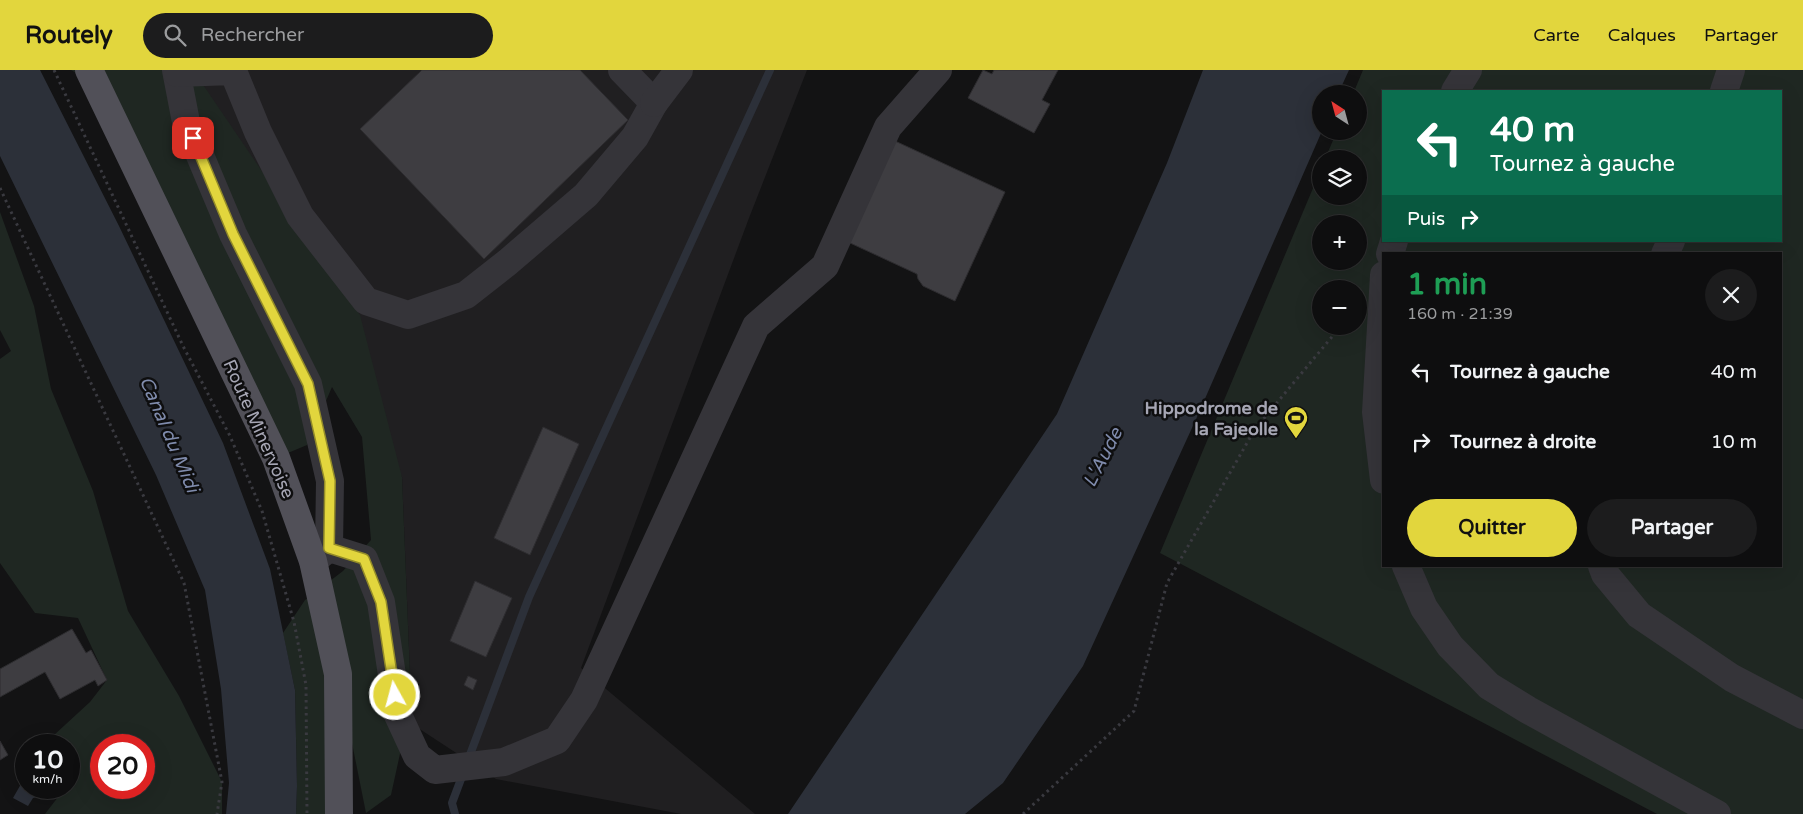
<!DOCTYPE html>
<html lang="fr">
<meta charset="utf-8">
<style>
body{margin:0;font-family:"Varela Round",sans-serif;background:#1c1c1d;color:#f1f3f6;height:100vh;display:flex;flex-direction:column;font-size:19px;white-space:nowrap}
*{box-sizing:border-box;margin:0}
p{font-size:16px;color:#9b9c9e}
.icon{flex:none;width:28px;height:28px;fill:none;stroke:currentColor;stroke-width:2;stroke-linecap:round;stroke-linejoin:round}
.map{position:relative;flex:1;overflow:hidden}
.details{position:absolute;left:1382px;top:182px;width:400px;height:315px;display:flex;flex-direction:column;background:#0e0e0f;border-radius:0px;box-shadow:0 5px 20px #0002,0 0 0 1px #2e2e2f}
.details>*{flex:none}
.banner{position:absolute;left:1382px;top:20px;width:400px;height:152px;border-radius:0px;box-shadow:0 5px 20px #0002,0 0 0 1px #2e2e2f;background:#0b6e4f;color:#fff;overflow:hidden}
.needle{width:32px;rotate:324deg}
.controls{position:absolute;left:1312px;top:15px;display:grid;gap:10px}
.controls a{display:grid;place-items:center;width:55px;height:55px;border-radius:50%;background:#0e0e0f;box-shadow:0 5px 20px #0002,0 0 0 1px #2e2e2f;font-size:25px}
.speed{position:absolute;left:15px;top:664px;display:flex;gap:10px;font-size:25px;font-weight:700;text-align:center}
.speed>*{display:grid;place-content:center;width:65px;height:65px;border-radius:50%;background:#0e0e0f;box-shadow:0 5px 20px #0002,0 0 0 1px #2e2e2f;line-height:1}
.speed small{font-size:12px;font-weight:400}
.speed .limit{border:8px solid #d22;background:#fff;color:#111}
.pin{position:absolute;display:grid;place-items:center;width:42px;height:42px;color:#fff;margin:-21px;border-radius:10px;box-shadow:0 2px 8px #0006}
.me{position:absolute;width:55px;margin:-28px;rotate:353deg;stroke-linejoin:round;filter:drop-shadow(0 0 4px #0008)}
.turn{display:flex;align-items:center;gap:18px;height:105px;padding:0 25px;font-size:22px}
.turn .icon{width:65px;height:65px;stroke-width:2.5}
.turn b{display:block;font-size:35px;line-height:42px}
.then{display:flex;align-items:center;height:48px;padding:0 25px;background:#0003;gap:10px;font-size:19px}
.round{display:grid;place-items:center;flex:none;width:52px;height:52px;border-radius:26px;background:#1c1c1d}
.summary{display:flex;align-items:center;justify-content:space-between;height:85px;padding:0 25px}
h1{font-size:30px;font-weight:800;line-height:38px;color:#1e9e55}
.action{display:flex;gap:10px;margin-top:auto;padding:10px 25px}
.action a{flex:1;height:58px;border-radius:30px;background:#e2d63d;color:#111;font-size:20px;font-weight:800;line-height:58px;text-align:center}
.action a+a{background:#1c1c1d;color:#f1f3f6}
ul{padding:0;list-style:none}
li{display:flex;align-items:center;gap:15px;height:70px;padding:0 25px}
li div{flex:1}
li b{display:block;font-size:19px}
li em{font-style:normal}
header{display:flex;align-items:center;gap:30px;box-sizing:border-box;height:70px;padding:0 25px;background:#e2d63d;color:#111}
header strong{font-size:24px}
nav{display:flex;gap:28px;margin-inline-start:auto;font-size:18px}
.search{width:350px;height:45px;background:#1c1c1d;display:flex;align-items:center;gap:12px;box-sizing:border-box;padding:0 18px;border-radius:28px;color:#9b9c9e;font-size:19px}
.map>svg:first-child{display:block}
</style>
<header>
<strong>Routely</strong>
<div class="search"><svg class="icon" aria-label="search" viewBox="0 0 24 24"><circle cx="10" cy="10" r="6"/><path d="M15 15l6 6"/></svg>Rechercher</div>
<nav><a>Carte</a><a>Calques</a><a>Partager</a></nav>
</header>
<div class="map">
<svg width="1803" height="744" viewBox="0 0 1803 744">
<rect width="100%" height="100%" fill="#131314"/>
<!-- built -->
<polygon fill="#201f21" points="193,0 807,0 749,148 581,598 755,744 681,744 496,709 412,654 402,407"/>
<!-- green -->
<g fill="#1f2722" fill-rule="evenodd">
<polygon points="71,0 193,0 360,245 402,407 412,654 403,670 391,725 366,743 339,608 339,744 296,744 297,716 295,620 283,563 305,530 343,501 371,470 362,367 332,317 307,375 276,388 95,14"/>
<path d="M 1363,0 L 1803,0 L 1803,744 L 1657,744 L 1160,483 L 1321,99 L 1321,126 L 1359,126 L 1359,89 L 1325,89 L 1337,61 L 1359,61 L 1359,24 L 1353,24 ZM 1384,21 L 1781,21 L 1781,171 L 1384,171 ZM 1321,154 L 1359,154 L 1359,191 L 1321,191 ZM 1384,184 L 1781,184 L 1781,496 L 1384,496 ZM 1321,219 L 1359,219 L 1359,256 L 1321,256 Z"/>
<path d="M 0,142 L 34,236 L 51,319 L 93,421 L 128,541 L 179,626 L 222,712 L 222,744 L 45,744 L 65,718 L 69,718 L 69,712 L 75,704 L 69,693 L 69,675 L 58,675 L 53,666 L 90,632 L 107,610 L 78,548 L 35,543 L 0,493 L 0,289 L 11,281 L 0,260 ZM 101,675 L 144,675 L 144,718 L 101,718 Z"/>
</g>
<!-- water -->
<g fill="#2c3039">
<polygon points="0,0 40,0 119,156 223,373 270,499 295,620 297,716 296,744 226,744 229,713 221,619 205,520 156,405 0,86"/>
<polygon points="1203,0 1349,0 1338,24 1321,24 1322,61 1197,347 1083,596 1003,713 965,744 788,744 1057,344 1167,93"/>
<polygon points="26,708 26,718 54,718 45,725 33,728 28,736 13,728 21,714"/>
</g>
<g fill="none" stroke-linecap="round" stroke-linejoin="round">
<!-- stream -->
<g stroke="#2c3039" stroke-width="8">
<polyline points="468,690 529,527 770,0"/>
<polyline points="455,744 452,733 464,701"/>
</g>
</g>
<!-- building -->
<g fill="#3e3d41" stroke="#2e2d30">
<polygon points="422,0 580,0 628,50 484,189 360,59"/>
<polygon points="983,0 992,4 994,0 1058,0 1042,30 1050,34 1034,63 968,28"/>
<polygon points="895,71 1005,122 955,231 923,216 918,209 917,204 848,172"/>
<polygon points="543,357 579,374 530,485 494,468"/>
<polygon points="475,511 512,528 486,587 450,571"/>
<polygon points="72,559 86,583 91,580 107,610 98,616 95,610 60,629 45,602 0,627 0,599"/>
<polygon points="468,606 477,610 473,620 464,615"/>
<polygon points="0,671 8,685 0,690"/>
</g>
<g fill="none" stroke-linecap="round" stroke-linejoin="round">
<!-- path -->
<g stroke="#3a3a40" stroke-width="3" stroke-dasharray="2.5 4" stroke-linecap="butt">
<polyline points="54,0 183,276 230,366 262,441 294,552 306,615 307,744"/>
<polyline points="0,118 184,513 222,712 217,744"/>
<polyline points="1023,744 1134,641 1167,513 1255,359 1341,256"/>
</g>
<!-- minor -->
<g stroke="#353439" stroke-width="28">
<polyline points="176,0 186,52 233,164 308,314 330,411 329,478"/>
<polyline points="177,3 233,1 258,62 300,146 366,231 408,245 466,225 508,192 586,125 635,67 654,33 622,0"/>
<polyline points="1455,21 1468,0"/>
<polyline points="1724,21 1731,0"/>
<polyline points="654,33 679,0"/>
<polyline points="1390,184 1394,171"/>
<polyline points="1665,184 1671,171"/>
<polyline points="1384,205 1376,342 1384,410"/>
<polyline points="313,491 329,478 364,489 381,532 398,645 417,686 435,700 504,692 557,670 584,630 756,256 825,196 888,57 938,0"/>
<polyline points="1406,496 1424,538 1450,576 1489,616 1528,640 1717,744"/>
<polyline points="1602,496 1605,504 1639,545 1732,608 1803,645"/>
</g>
<!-- major -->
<polyline stroke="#515058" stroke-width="28" points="89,0 276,388 313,491 338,604 339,744"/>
</g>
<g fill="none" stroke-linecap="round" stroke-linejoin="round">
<!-- route casing -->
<g stroke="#938b28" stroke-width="12">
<polyline id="route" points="193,68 233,164 308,314 330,411 329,478 364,489 381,532 395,625"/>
</g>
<!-- route -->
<use href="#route" stroke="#e2d63d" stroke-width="9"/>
</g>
<!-- icons -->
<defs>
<g id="stadium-pin" transform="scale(1.25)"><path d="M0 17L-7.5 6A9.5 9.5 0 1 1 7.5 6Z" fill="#e2d63d" stroke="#0e0e0f"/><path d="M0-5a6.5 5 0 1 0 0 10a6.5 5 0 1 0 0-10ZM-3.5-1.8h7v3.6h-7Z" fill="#111"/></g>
</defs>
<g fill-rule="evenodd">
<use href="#stadium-pin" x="1296" y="348"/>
</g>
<g text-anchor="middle" stroke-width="5" stroke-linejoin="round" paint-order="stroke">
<!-- poi labels -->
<g font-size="18" font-weight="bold" fill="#a6a6b4" stroke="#0e0e0f" text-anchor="end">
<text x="1278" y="344">Hippodrome de<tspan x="1278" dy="21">la Fajeolle</tspan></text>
</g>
<!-- street labels -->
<g font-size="18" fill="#a6a6b4" stroke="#0e0e0f">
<text transform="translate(259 359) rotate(66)" y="6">Route Minervoise</text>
</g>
<!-- water labels -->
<g font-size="19" font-style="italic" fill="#7f8bac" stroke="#0e0e0f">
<text transform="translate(170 364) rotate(67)" y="7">Canal du Midi</text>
<text transform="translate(1102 387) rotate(-63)" y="7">L'Aude</text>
</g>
</g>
</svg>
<div class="controls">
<a><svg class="needle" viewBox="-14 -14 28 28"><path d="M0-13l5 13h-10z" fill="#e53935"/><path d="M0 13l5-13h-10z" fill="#9b9c9e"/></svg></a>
<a><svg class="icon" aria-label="layers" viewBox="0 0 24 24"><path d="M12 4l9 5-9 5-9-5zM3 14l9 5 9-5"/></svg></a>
<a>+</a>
<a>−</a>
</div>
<div class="speed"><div>10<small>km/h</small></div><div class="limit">20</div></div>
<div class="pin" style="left:193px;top:68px;background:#d93025"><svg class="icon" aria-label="arrive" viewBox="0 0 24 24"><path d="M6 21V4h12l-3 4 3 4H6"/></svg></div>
<svg class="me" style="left:395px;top:625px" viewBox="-20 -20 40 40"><circle r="17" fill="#e2d63d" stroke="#fff" stroke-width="3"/><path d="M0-11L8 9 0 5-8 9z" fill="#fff"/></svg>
<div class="banner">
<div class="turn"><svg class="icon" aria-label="left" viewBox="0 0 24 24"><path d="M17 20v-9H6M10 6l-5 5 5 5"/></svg><div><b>40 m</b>Tournez à gauche</div></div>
<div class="then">Puis<svg class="icon" aria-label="right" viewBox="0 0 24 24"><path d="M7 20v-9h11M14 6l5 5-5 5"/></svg></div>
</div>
<section class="details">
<div class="summary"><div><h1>1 min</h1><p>160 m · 21:39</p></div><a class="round"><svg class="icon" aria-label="close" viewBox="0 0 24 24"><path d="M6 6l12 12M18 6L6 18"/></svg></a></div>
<ul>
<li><svg class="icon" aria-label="left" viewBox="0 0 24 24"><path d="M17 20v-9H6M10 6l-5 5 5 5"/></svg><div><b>Tournez à gauche</b></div><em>40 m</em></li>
<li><svg class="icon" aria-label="right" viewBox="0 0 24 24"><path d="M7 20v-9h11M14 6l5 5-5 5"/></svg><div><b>Tournez à droite</b></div><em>10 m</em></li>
</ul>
<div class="action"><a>Quitter</a><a>Partager</a></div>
</section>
</div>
